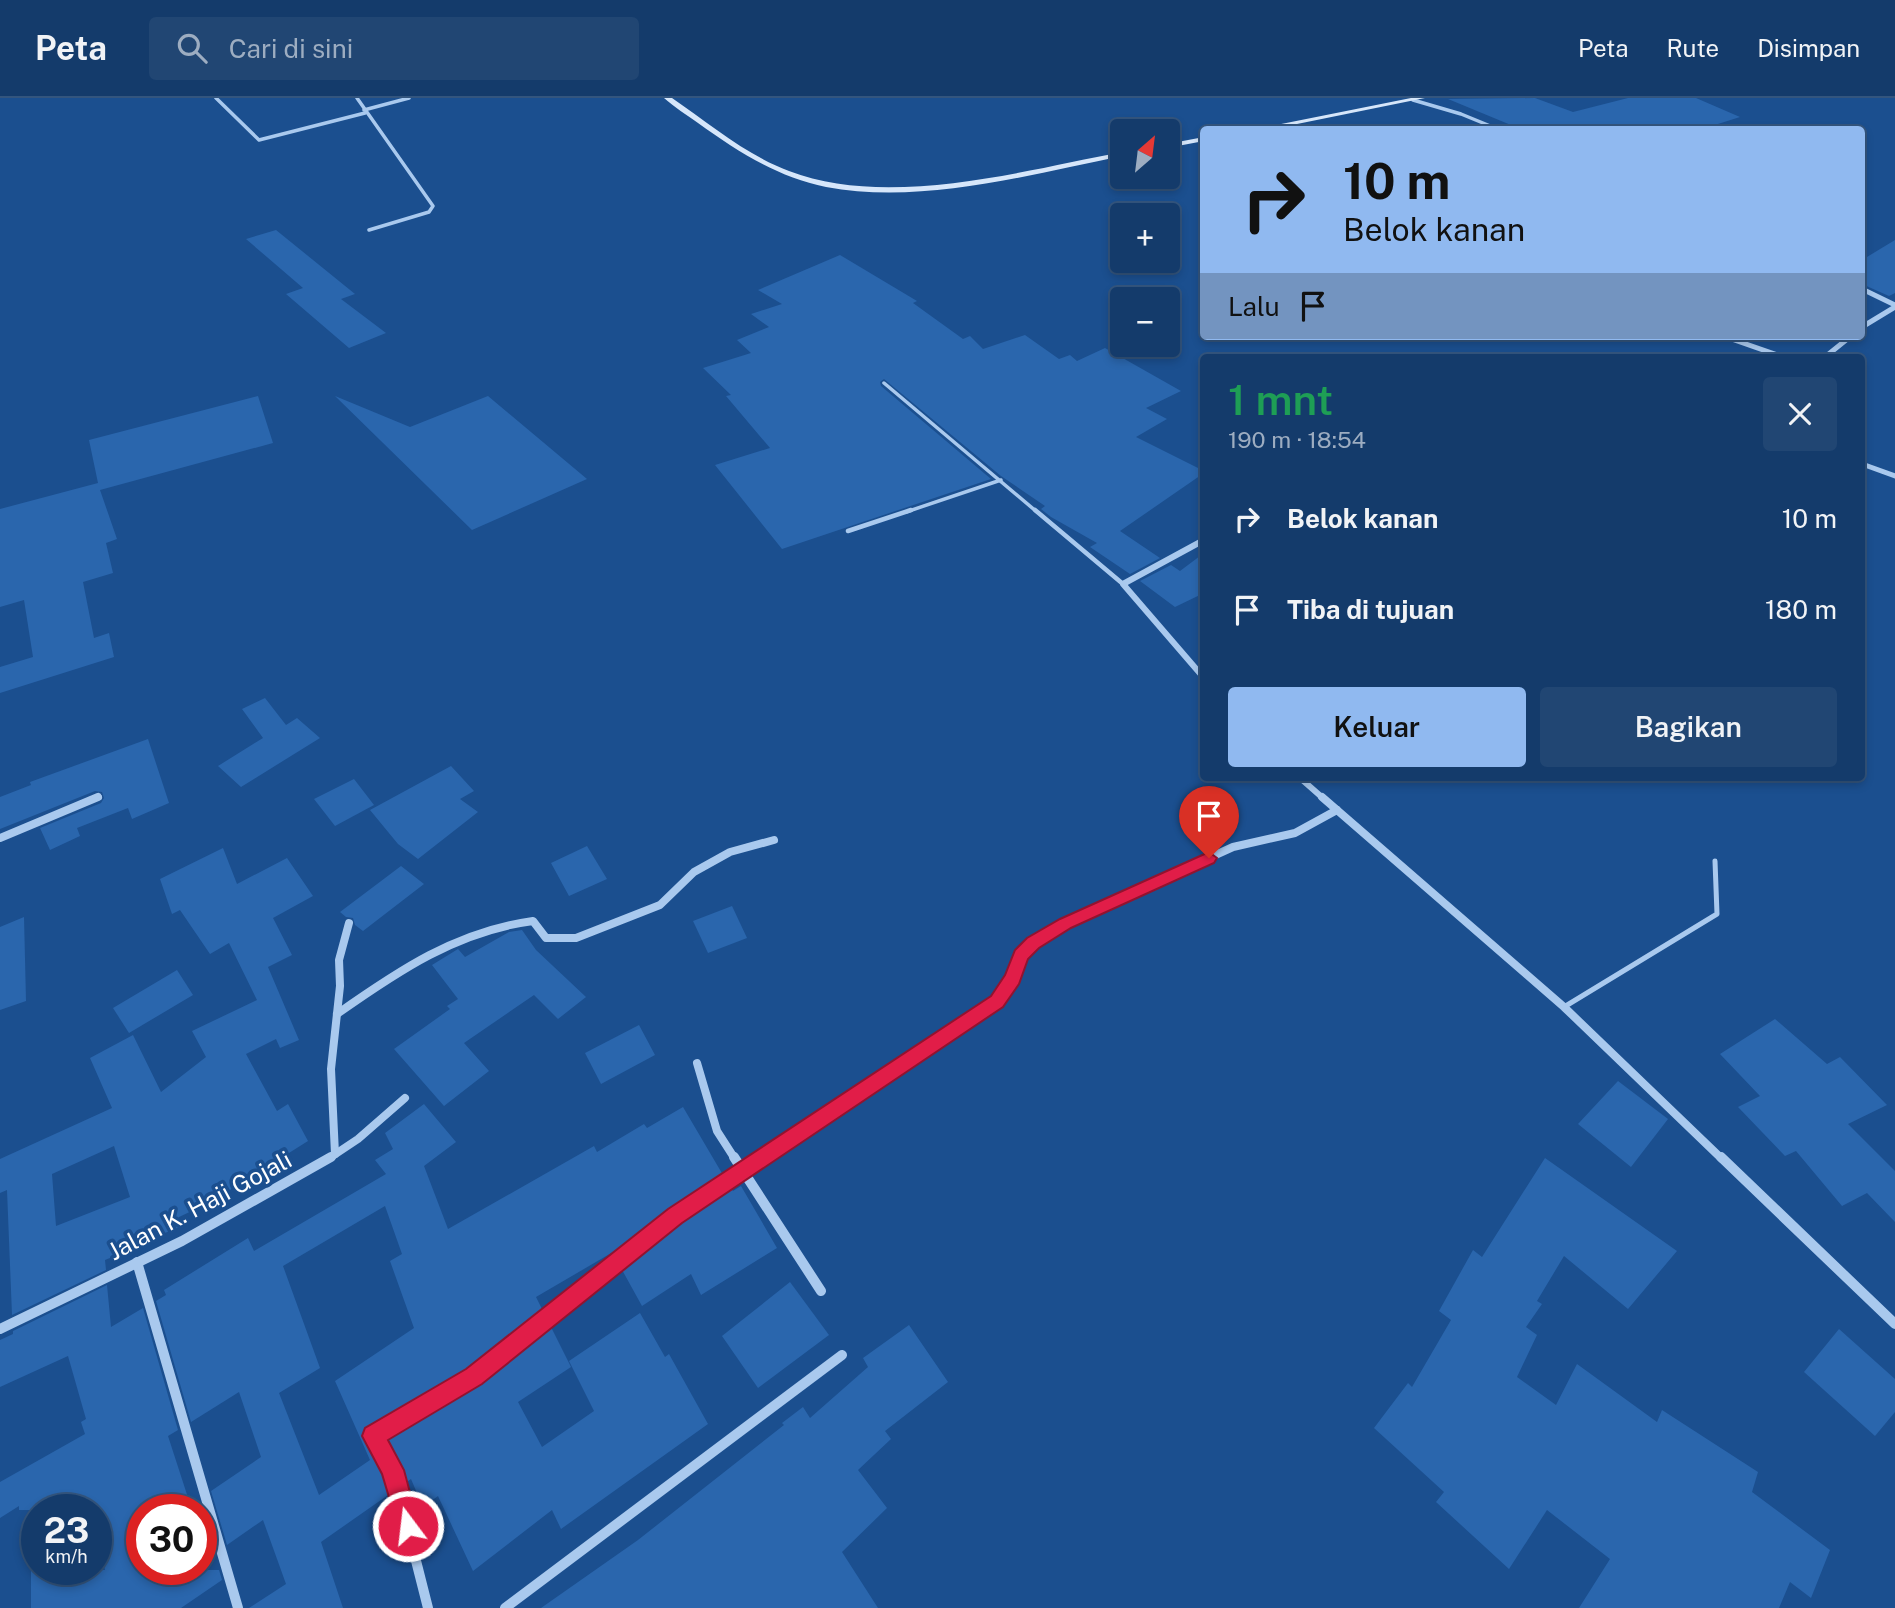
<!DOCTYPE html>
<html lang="id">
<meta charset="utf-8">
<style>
body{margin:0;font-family:"Public Sans",sans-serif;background:#214673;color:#f1f3f6;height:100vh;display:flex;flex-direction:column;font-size:26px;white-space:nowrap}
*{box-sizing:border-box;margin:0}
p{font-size:23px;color:#9dadc1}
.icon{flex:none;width:38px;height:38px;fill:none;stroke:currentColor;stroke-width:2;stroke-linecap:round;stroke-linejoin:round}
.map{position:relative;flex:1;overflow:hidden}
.sheet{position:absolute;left:1200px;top:256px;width:665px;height:427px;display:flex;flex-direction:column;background:#143b6b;border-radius:7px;box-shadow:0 4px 10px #0003,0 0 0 2px #33557e}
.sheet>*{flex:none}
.guide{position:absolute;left:1200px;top:28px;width:665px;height:214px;border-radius:7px;box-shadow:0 4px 10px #0003,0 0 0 2px #33557e;background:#90b9f0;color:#111;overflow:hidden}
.needle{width:46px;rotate:28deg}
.fabs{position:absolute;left:1110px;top:21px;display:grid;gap:14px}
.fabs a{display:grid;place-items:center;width:70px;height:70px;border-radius:7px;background:#143b6b;box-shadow:0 4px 10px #0003,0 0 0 2px #33557e;font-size:35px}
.speed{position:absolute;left:21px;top:1396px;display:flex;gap:14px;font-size:35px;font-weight:700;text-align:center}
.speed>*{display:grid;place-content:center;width:91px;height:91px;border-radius:50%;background:#143b6b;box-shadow:0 4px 10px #0003,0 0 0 2px #33557e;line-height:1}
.speed small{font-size:18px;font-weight:400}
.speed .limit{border:10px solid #d22;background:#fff;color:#111}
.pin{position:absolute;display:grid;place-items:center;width:60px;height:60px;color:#fff;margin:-72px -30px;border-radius:50% 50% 50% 0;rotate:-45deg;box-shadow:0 0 7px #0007}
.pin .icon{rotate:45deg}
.me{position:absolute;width:77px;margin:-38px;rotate:345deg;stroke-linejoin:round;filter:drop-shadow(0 0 5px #0008)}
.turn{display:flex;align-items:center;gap:24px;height:147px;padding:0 28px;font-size:32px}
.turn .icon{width:91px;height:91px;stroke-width:2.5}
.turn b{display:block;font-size:49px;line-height:60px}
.then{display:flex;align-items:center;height:66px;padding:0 28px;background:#0003;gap:14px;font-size:26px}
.round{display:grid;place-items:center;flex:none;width:74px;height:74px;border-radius:7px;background:#214673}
.summary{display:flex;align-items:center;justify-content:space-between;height:119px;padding:0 28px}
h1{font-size:42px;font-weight:600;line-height:52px;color:#1e9e55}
.button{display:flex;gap:14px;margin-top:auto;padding:14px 28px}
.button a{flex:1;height:80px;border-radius:7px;background:#90b9f0;color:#111;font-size:28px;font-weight:600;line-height:80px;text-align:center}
.button a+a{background:#214673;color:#f1f3f6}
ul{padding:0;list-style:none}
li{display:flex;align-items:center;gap:21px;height:91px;padding:0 28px}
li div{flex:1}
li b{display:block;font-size:26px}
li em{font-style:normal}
header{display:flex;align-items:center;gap:42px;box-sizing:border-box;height:98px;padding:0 35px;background:#143b6b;border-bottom:2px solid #33557e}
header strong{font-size:33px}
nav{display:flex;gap:38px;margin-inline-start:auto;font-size:24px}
.search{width:490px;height:63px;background:#214673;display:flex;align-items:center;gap:18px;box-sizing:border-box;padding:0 24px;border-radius:7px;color:#9dadc1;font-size:26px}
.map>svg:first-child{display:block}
</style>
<header>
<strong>Peta</strong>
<div class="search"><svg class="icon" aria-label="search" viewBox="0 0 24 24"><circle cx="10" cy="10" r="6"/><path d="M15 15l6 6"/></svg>Cari di sini</div>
<nav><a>Peta</a><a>Rute</a><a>Disimpan</a></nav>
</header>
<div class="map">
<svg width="1895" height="1510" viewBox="0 0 1895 1510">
<rect width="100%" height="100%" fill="#1b4f8f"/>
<!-- building -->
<g fill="#2a66ad" fill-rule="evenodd">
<polygon points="1535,0 1573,14 1628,0 1696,0 1740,19 1699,32 1523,32 1448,1"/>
<polygon points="276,132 355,196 341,201 386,235 349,250 286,196 303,190 246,141"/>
<polygon points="1895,142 1895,195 1889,198 1862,186 1862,162"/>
<polygon points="840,157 917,203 913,205 963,241 970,238 983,251 1025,237 1059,261 1070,257 1077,263 1105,250 1181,293 1146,310 1167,321 1136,339 1204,373 1204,375 1120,433 1160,460 1130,476 1090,449 1097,445 1051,419 1041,411 1045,408 1001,378 884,281 880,284 881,288 991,381 782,451 715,367 770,350 726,298 731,297 703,270 751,255 737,242 769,229 751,216 782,206 758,192"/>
<polygon points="258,298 273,345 100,392 117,441 106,445 113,475 83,484 94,540 109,535 114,559 0,595 0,569 33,559 24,502 0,509 0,411 98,385 89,342"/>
<polygon points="335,298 410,329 488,298 587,381 472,432"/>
<polygon points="1204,455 1204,495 1175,509 1140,483 1171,467 1180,473"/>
<polygon points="265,600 286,627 297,620 320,640 241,689 218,668 263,640 242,611"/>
<polygon points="148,641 169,705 132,721 128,710 77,730 80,738 50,752 40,730 101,705 104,700 102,694 95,693 0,731 0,699 31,687 30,684"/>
<polygon points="451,668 474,693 460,701 478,714 418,761 398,746 370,712"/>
<polygon points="354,681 374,707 335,728 314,701"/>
<polygon points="587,748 607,781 569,798 551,765"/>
<path d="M 223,750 L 237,786 L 287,760 L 313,798 L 273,820 L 292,857 L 268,869 L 299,942 L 280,950 L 276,941 L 246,956 L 277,1013 L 288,1006 L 308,1043 L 230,1092 L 230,1095 L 179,1119 L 180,1129 L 132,1148 L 132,1151 L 105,1162 L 106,1172 L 12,1217 L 7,1092 L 0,1095 L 0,1061 L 112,1010 L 90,960 L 133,937 L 161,994 L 206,959 L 192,933 L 257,902 L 229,845 L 210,856 L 180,812 L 172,816 L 160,781 ZM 114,1048 L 130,1099 L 56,1128 L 52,1076 Z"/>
<polygon points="401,768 424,786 363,833 355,827 353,820 346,819 340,814"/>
<polygon points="732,808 747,840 708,855 693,823"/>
<polygon points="24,819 26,903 0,912 0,829"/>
<polygon points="522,832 536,852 586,899 558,921 534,897 464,945 489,973 444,1008 394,951 450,911 447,908 458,901 432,867 458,851 465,859 509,834"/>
<polygon points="177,872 193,897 129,935 113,910"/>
<polygon points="1775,921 1827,966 1840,959 1887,1007 1848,1026 1895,1073 1895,1124 1867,1095 1842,1108 1796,1053 1785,1058 1738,1009 1760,998 1720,956"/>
<polygon points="639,927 655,957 601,986 585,955"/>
<polygon points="1618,983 1668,1021 1631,1069 1578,1026"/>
<path d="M 424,1006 L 456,1044 L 424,1068 L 448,1131 L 594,1048 L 597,1054 L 644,1026 L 647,1030 L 683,1009 L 723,1077 L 671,1112 L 614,1157 L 613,1154 L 536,1199 L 543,1213 L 470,1272 L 367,1334 L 366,1341 L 386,1375 L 391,1395 L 321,1444 L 343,1510 L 249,1510 L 286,1486 L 263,1422 L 227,1447 L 211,1393 L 261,1359 L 239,1294 L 191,1324 L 156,1203 L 166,1197 L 164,1192 L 248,1140 L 254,1153 L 386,1076 L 375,1062 L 393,1051 L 385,1035 ZM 385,1108 L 402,1156 L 390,1163 L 414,1230 L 335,1283 L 370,1362 L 319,1397 L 279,1295 L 320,1270 L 283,1168 Z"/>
<polygon points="1545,1060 1677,1153 1628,1211 1564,1158 1537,1203 1542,1206 1526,1229 1537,1237 1517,1279 1556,1307 1577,1266 1657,1324 1662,1312 1758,1374 1752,1394 1830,1452 1811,1500 1790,1484 1779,1510 1579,1510 1610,1461 1547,1412 1509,1471 1436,1404 1444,1394 1374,1330 1408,1285 1412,1289 1451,1222 1439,1213 1473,1152 1482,1159"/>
<polygon points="741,1088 777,1150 701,1197 691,1176 642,1208 621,1170 679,1124 731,1090 733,1093"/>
<polygon points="790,1184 829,1237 758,1290 722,1238"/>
<polygon points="107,1187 111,1229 143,1210 178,1332 168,1338 192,1412 142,1412 142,1472 219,1472 222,1482 181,1510 31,1510 31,1472 105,1472 96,1435 96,1412 19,1412 19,1408 0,1420 0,1384 85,1336 81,1324 86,1321 68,1258 0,1289 0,1242 13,1236 13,1233"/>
<polygon points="640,1215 665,1259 669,1256 708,1326 561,1431 552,1412 473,1473 438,1398 423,1409 411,1381 404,1386 400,1369 383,1341 478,1284 550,1227 571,1269 518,1304 542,1349 594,1313 569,1263"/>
<polygon points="909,1227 948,1284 885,1333 891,1341 858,1372 887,1410 842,1454 878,1510 541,1510 638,1442 784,1327 782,1325 803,1309 810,1320 868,1269 863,1260"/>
<polygon points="1839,1231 1895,1281 1895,1314 1875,1338 1804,1274"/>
<polygon points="201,1411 214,1456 201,1465"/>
</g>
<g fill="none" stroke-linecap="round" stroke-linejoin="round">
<!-- lane-far2 -->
<g stroke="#a9c9ee" stroke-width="3.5">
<polyline points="884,285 1037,414"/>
<polyline points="906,414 1001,382"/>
</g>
<!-- lane-far1 -->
<g stroke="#a9c9ee" stroke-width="4.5">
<polyline points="1035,412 1123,486"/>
<polyline points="848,433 911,412"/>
</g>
<!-- lane -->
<polyline stroke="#a9c9ee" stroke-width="5" points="1564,909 1717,816 1715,763"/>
<!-- street-far4 -->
<g stroke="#a9c9ee" stroke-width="3.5">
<polyline points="216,0 259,42 365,15"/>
<polyline points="357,0 433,108 429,114 369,132"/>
<polyline points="1413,2 1461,16 1500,32"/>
<polyline points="364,12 409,0"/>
</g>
<!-- street-far3 -->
<g stroke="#a9c9ee" stroke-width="5">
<polyline points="1862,191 1895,207"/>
<polyline points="1862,229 1895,209"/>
<polyline points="1723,238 1783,259"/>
<polyline points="1825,259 1851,238"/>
<polyline points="1862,366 1895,378"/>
</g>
<!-- street-far2 -->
<g stroke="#a9c9ee" stroke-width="6">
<polyline points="1204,442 1123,486 1204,580"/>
<polyline points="1299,679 1324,701"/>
<polyline points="94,701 99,699"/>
</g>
<!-- street-far1 -->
<g stroke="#a9c9ee" stroke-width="8">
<polyline points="1322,699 1564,909 1722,1061"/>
<polyline points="0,740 98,699"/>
<path d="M 337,916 C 398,873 457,833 533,823 L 546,840 L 576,840 L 660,807 L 694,774 L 730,754 L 774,742"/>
<polyline points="697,965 717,1033 735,1061"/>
<polyline points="335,1056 331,971 340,888 339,862 349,825"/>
<polyline points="328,1061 358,1041 405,1000"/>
<polyline points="761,1061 997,904 1013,881 1021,858 1033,845 1065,825 1233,749 1295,735 1337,712"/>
</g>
<!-- street -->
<g stroke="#a9c9ee" stroke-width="10">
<polyline points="734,1059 821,1193"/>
<polyline points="1721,1059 1895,1226"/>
<polyline points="137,1164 238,1510"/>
<polyline points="0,1231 182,1143 331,1059"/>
<polyline points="428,1510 393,1372 373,1338 474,1278 675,1118 764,1059"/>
<polyline points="505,1510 842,1257"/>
</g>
<!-- secondary -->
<g fill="#d6e6fa" fill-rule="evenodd">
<path d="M 664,0 L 672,0 C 710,26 746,57 789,73 C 887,111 1022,73 1122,54 L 1122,58 C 1029,77 921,107 826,89 C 777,79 737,53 698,25 C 687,17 674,9 664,0 Z"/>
<polygon points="1411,0 1425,0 1268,32 1251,32"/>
<polygon points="1204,39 1204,43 1167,50 1167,46"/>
</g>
</g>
<!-- route -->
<polygon fill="#e11d48" stroke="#92132f" stroke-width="2" points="1209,754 1217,760 1214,765 1071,830 1039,850 1028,861 1019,886 1003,909 682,1125 482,1286 388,1342 404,1372 419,1428 416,1436 408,1440 400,1436 382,1376 362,1338 365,1330 466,1271 668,1111 991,898 1005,877 1015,852 1027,840 1060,821"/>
<g text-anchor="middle" stroke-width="7" stroke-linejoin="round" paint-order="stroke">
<!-- near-street labels -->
<g font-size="24" fill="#fff" stroke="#1b4f8f">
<text transform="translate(200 1108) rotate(-28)" y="8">Jalan K. Haji Gojali</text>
</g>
</g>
</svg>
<div class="fabs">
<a><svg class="needle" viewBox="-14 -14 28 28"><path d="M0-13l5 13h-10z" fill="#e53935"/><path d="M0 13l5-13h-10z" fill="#9dadc1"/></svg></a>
<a>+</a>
<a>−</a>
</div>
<div class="speed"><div>23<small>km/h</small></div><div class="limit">30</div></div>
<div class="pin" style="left:1209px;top:760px;background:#d93025"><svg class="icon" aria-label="arrive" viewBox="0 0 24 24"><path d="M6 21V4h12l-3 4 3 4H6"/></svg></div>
<svg class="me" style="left:408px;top:1428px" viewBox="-20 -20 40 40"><circle r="17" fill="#e11d48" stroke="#fff" stroke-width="3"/><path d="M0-11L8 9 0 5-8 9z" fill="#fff"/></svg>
<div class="guide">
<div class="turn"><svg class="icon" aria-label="right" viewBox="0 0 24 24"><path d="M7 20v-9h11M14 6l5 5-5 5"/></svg><div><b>10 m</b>Belok kanan</div></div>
<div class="then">Lalu<svg class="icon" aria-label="arrive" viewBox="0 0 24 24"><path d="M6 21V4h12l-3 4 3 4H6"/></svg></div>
</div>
<section class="sheet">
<div class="summary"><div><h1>1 mnt</h1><p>190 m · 18:54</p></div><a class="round"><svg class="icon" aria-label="close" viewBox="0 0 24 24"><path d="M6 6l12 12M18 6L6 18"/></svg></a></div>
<ul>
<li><svg class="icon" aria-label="right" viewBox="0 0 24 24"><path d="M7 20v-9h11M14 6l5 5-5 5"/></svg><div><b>Belok kanan</b></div><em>10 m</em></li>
<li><svg class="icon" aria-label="arrive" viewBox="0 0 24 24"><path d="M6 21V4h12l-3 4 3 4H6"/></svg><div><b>Tiba di tujuan</b></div><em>180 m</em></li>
</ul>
<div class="button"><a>Keluar</a><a>Bagikan</a></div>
</section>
</div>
